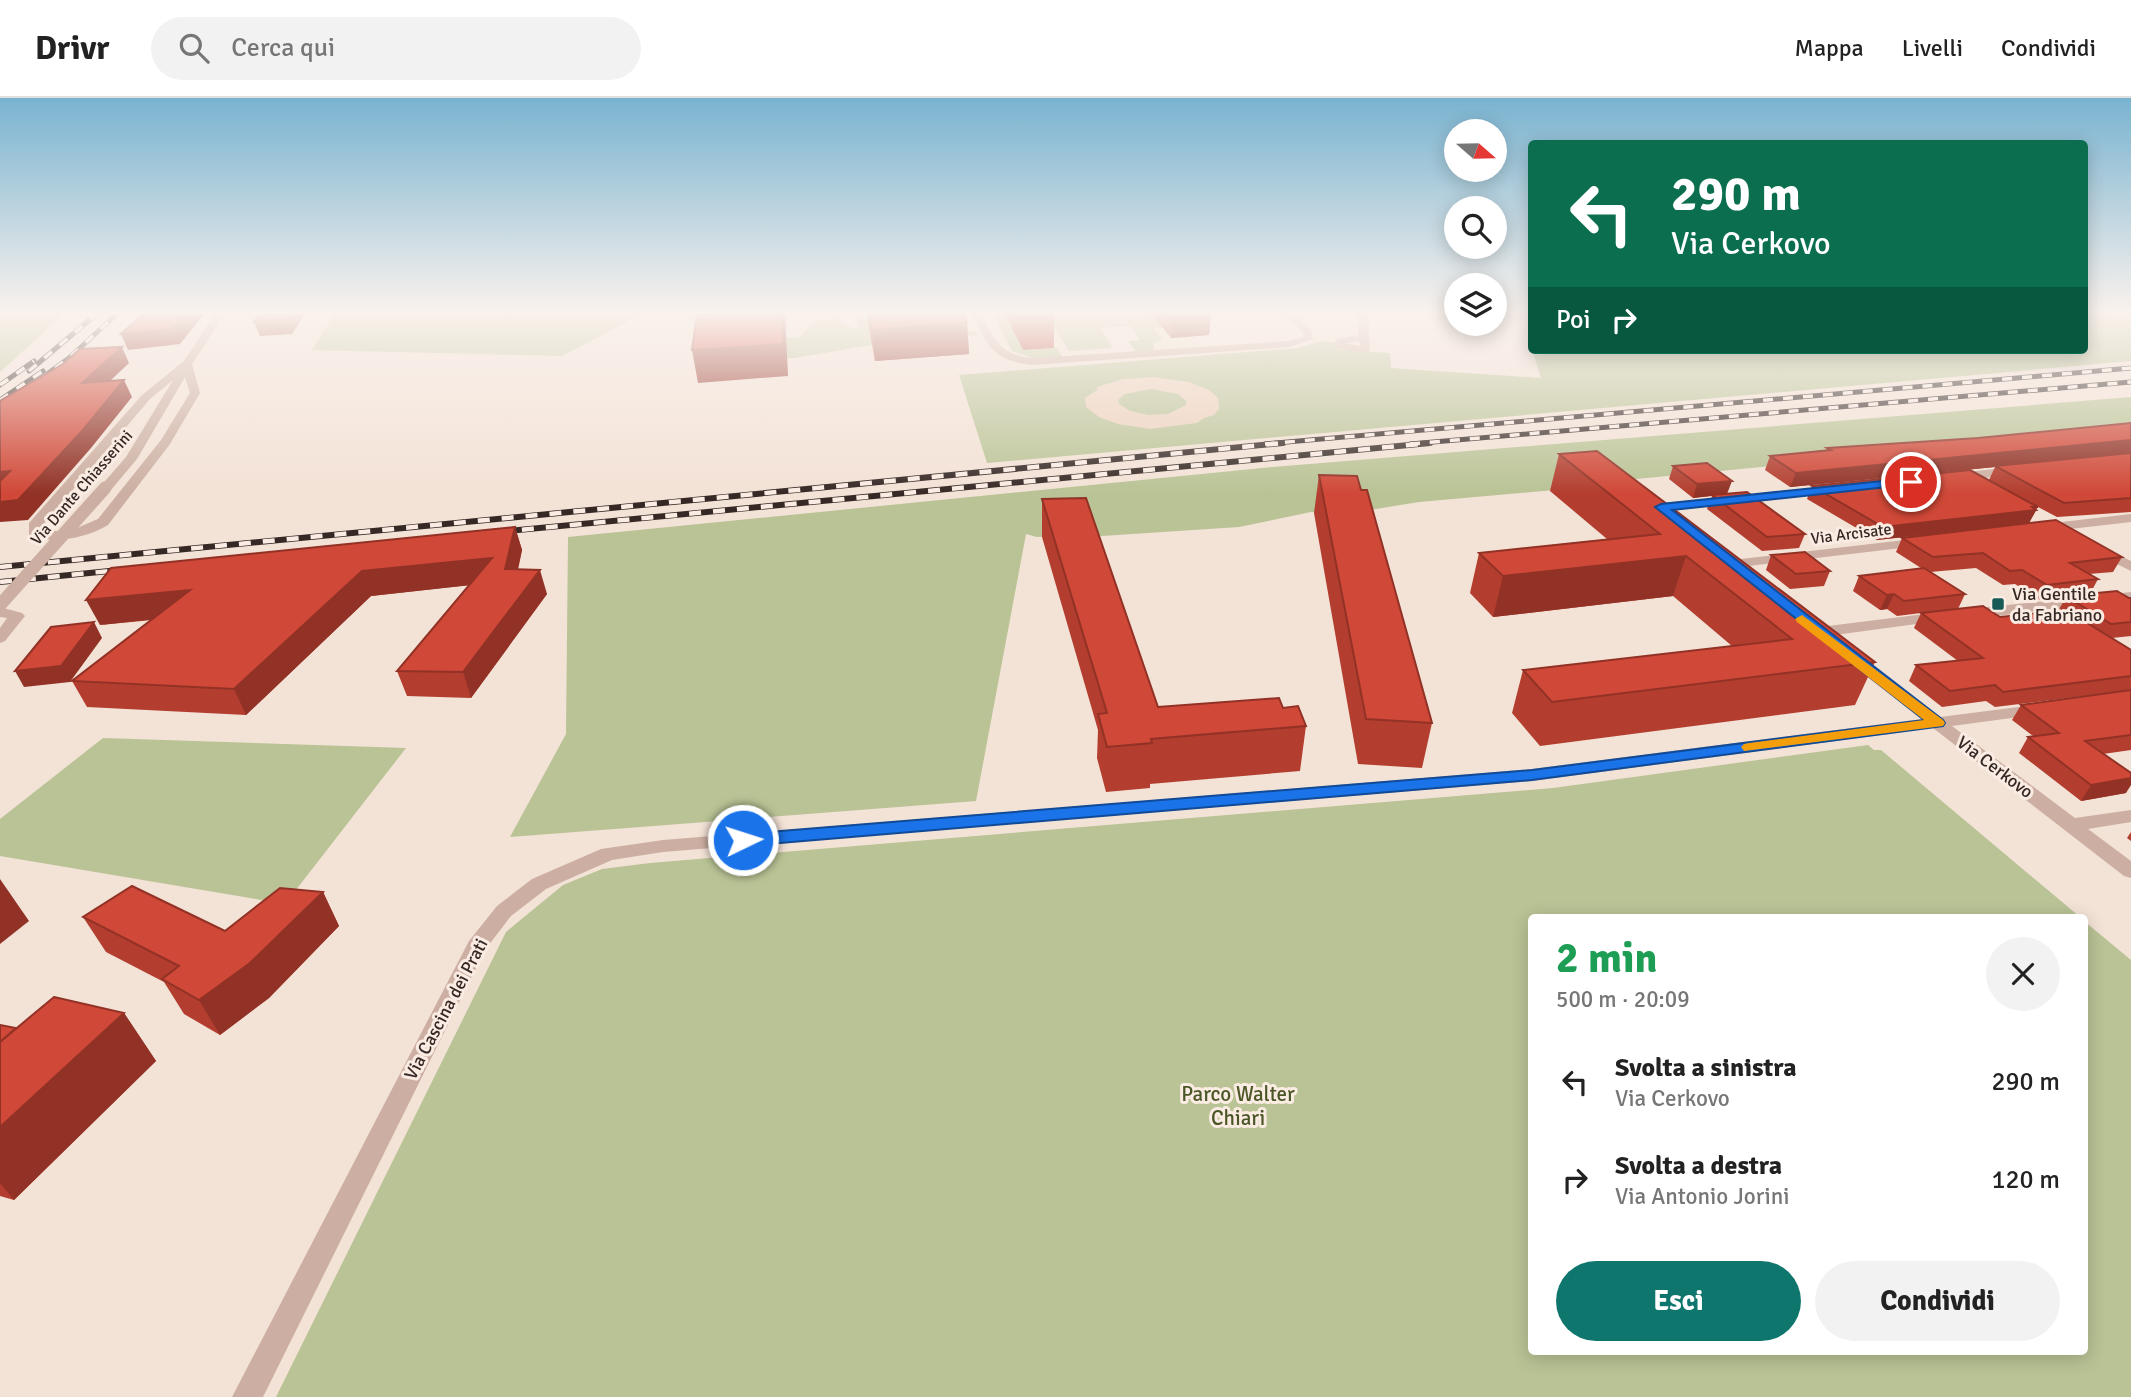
<!DOCTYPE html>
<html lang="it">
<meta charset="utf-8">
<style>
body{margin:0;font-family:Signika,sans-serif;background:#f2f2f2;color:#222;height:100vh;display:flex;flex-direction:column;font-size:26px;white-space:nowrap}
*{box-sizing:border-box;margin:0}
p{font-size:23px;color:#767676}
.icon{flex:none;width:38px;height:38px;fill:none;stroke:currentColor;stroke-width:2;stroke-linecap:round;stroke-linejoin:round}
.map{position:relative;flex:1;overflow:hidden}
.panel{position:absolute;left:1528px;top:816px;width:560px;height:441px;display:flex;flex-direction:column;background:#fff;border-radius:7px;box-shadow:0 4px 18px #0003}
.panel>*{flex:none}
.guide{position:absolute;left:1528px;top:42px;width:560px;height:214px;border-radius:7px;box-shadow:0 4px 18px #0003;background:#0b6e4f;color:#fff;overflow:hidden}
.needle{width:46px;rotate:110deg}
.fabs{position:absolute;left:1444px;top:21px;display:grid;gap:14px}
.fabs a{display:grid;place-items:center;width:63px;height:63px;border-radius:50%;background:#fff;box-shadow:0 4px 18px #0003;font-size:35px}
.pin{position:absolute;display:grid;place-items:center;width:60px;height:60px;color:#fff;margin:-30px;border:4px solid #fff;border-radius:50%;box-shadow:0 2px 7px #0007}
.me{position:absolute;width:77px;margin:-38px;rotate:86deg;stroke-linejoin:round;filter:drop-shadow(0 0 5px #0008)}
.turn{display:flex;align-items:center;gap:24px;height:147px;padding:0 28px;font-size:32px}
.turn .icon{width:91px;height:91px;stroke-width:2.5}
.turn b{display:block;font-size:49px;line-height:60px}
.then{display:flex;align-items:center;height:66px;padding:0 28px;background:#0003;gap:14px;font-size:26px}
.round{display:grid;place-items:center;flex:none;width:74px;height:74px;border-radius:37px;background:#f2f2f2}
.head{display:flex;align-items:center;justify-content:space-between;height:119px;padding:0 28px}
h1{font-size:42px;font-weight:800;line-height:52px;color:#1e9e55}
.cta{display:flex;gap:14px;margin-top:auto;padding:14px 28px}
.cta a{flex:1;height:80px;border-radius:42px;background:#0f766e;color:#fff;font-size:28px;font-weight:800;line-height:80px;text-align:center}
.cta a+a{background:#f2f2f2;color:#222}
ul{padding:0;list-style:none}
li{display:flex;align-items:center;gap:21px;height:98px;padding:0 28px}
li div{flex:1}
li b{display:block;font-size:26px}
li em{font-style:normal}
header{display:flex;align-items:center;gap:42px;box-sizing:border-box;height:98px;padding:0 35px;background:#fff;border-bottom:2px solid #e0e0e0}
header strong{font-size:33px}
nav{display:flex;gap:38px;margin-inline-start:auto;font-size:24px}
.search{width:490px;height:63px;background:#f2f2f2;display:flex;align-items:center;gap:18px;box-sizing:border-box;padding:0 24px;border-radius:38px;color:#767676;font-size:26px}
.map>svg:first-child{display:block}
</style>
<header>
<strong>Drivr</strong>
<div class="search"><svg class="icon" aria-label="search" viewBox="0 0 24 24"><circle cx="10" cy="10" r="6"/><path d="M15 15l6 6"/></svg>Cerca qui</div>
<nav><a>Mappa</a><a>Livelli</a><a>Condividi</a></nav>
</header>
<div class="map">
<svg width="2131" height="1299" viewBox="0 0 2131 1299">
<rect width="100%" height="100%" fill="#f3e2d6"/>
<!-- green -->
<g fill="#b9c395">
<polygon points="0,214 66,214 0,274"/>
<polygon points="336,214 646,214 562,258 312,252"/>
<polygon points="992,214 1004,214 1023,252 1057,250 1063,260 1033,260 1012,253"/>
<polygon points="1045,214 1150,214 1167,229 1154,231 1162,241 1153,246 1155,253 1136,254 1128,243 1140,242 1130,228 1100,230 1113,250 1069,253"/>
<polygon points="2084,214 2131,214 2131,263 987,365 959,277 1298,250 1323,243 1335,245 1341,252 1390,255 1391,270 1541,280 1532,252 2084,252"/>
<polygon points="838,221 853,230 859,229 855,221 867,221 869,230 967,233 977,234 979,237 883,245 794,260 778,260 754,242 800,239 816,222"/>
<polygon points="2131,299 2131,334 1626,382 1587,389 1419,404 1351,415 1311,414 1239,429 1071,440 1070,437 1037,439 1026,436 976,703 510,739 566,636 568,439 1273,369"/>
<polygon points="103,640 406,650 285,806 0,758 0,721"/>
<polygon points="1868,647 1874,652 1881,652 2080,819 1531,819 1531,1253 2084,1253 2084,823 2131,862 2131,1299 276,1299 506,834 563,787 602,771 650,765 1553,690"/>
</g>
<!-- plaza -->
<path fill="#edd1bc" fill-rule="evenodd" d="M 1153,279 L 1189,284 L 1209,292 L 1218,300 L 1219,311 L 1214,317 L 1204,320 L 1197,325 L 1150,331 L 1118,326 L 1099,319 L 1086,309 L 1085,300 L 1097,292 L 1097,289 L 1123,281 ZM 1151,291 L 1178,296 L 1186,303 L 1186,307 L 1168,316 L 1148,317 L 1130,313 L 1119,306 L 1118,302 L 1125,296 Z"/>
<g fill="none" stroke-linecap="round" stroke-linejoin="round">
<!-- minor -->
<g fill="#ccafa2" fill-rule="evenodd">
<path d="M 216,214 L 226,214 L 192,266 L 200,295 L 170,346 L 108,427 C 84,441 56,445 29,439 L 29,425 L 142,297 L 184,263 ZM 185,279 L 190,295 L 161,342 L 98,421 L 70,433 L 41,433 L 41,429 L 150,301 L 173,282 L 126,359 L 99,390 L 105,394 L 110,393 L 137,361 Z"/>
<path d="M 971,214 L 981,214 C 995,242 999,257 1033,260 L 1289,243 L 1303,239 L 1303,235 L 1282,214 L 1293,214 L 1311,232 L 1313,241 L 1289,249 L 1033,267 C 993,263 987,248 971,214 Z"/>
<path d="M 1358,214 L 1368,214 L 1370,253 C 1357,255 1343,254 1333,246 L 1337,241 L 1358,237 ZM 1359,243 L 1360,248 L 1345,245 Z"/>
<polygon points="2013,369 2019,373 2017,376 1957,383 1951,379 1957,375"/>
<polygon points="1832,388 1838,392 1837,395 1661,413 1654,409 1661,405"/>
<polygon points="2131,416 2131,424 2044,434 2037,430 2044,426"/>
<polygon points="1922,440 1929,444 1927,447 1732,470 1725,466 1732,462"/>
<polygon points="2100,448 2131,463 2131,473 2095,455 2095,449"/>
<polygon points="2131,494 2131,502 1969,521 1961,516 1969,511"/>
<polygon points="0,509 22,515 25,518 5,543 0,545 0,530 7,520 0,519"/>
<polygon points="1941,514 1949,519 1946,522 1820,539 1812,534 1820,529"/>
<polygon points="1851,554 1857,556 1940,619 2041,606 2047,607 2049,611 2047,615 2041,616 1952,628 2075,720 2131,712 2131,724 2088,731 2131,763 2131,780 2124,778 1933,630 1532,683 663,754 612,762 546,791 511,818 485,852 263,1299 232,1299 469,843 497,808 532,781 601,751 663,742 1532,671 1922,621 1845,562 1843,559 1845,556"/>
</g>
<!-- rail-far1 casing -->
<g stroke="#352825" stroke-width="5">
<g id="rail-far1">
<polyline points="29,273 99,214"/>
<polyline points="39,282 69,260 119,214"/>
<polyline points="0,287 34,263"/>
<polyline points="0,302 43,273"/>
<polyline points="1265,346 2131,270"/>
<polyline points="1410,346 2131,284"/>
</g>
</g>
<!-- rail casing -->
<g stroke="#352825" stroke-width="6">
<g id="rail">
<polyline points="498,434 1430,345"/>
<polyline points="0,469 1283,345"/>
<polyline points="0,484 129,471"/>
</g>
</g>
<!-- rail-far1 -->
<use href="#rail-far1" stroke="#faece3" stroke-width="3.5" stroke-dasharray="10" stroke-linecap="butt"/>
<!-- rail -->
<use href="#rail" stroke="#faece3" stroke-width="4.5" stroke-dasharray="12" stroke-linecap="butt"/>
<!-- minor-bridge -->
<polyline stroke="#ccafa2" stroke-width="13" points="0,507 105,390"/>
</g>
<!-- wall -->
<g fill="#b33e2f" fill-rule="evenodd">
<polygon points="866,214 963,214 967,225 969,256 875,263"/>
<polygon points="1004,214 1051,214 1054,219 1054,250 1023,252"/>
<polygon points="1150,214 1211,214 1209,237 1171,240"/>
<polygon points="2131,325 2131,414 2057,419 2038,409 2029,425 1877,442 1807,401 1812,388 1989,382 1995,369 1790,389 1765,372 1770,358 1826,353 1827,350 1978,340"/>
<polygon points="1559,356 1875,564 1855,607 1540,648 1512,615 1523,572 1732,548 1673,498 1493,519 1470,495 1479,455 1607,441 1550,393"/>
<polygon points="1673,368 1805,436 1799,450 1762,453 1707,411 1712,398 1693,400 1669,381"/>
<polygon points="1319,377 1432,625 1422,670 1358,666 1314,415"/>
<polygon points="1042,401 1158,609 1283,610 1306,628 1300,673 1150,686 1150,690 1106,694 1097,660 1098,632 1042,439"/>
<polygon points="515,429 522,452 518,472 547,496 471,600 407,598 397,573 469,487 371,498 246,617 87,609 72,583 152,522 100,527"/>
<path d="M 1902,440 L 2122,459 L 2113,474 L 2089,476 L 2098,481 L 2090,496 L 2131,500 L 2131,538 L 2112,540 L 2131,552 L 2131,592 L 1995,609 L 1986,603 L 1942,609 L 1909,583 L 1916,567 L 1958,563 L 1914,530 L 1921,515 L 1897,518 L 1887,511 L 1880,512 L 1853,493 L 1859,478 L 1921,470 L 1896,454 ZM 1976,470 L 2003,487 L 2015,486 L 2040,502 L 2066,499 L 2058,513 L 2000,519 L 1958,511 L 1965,496 L 1930,474 Z"/>
<polygon points="1771,457 1830,473 1824,488 1790,491 1766,472"/>
<polygon points="2131,592 2131,652 2103,656 2126,695 2081,703 2019,655 2028,639 2033,638 2012,622 2021,607"/>
<polygon points="2131,734 2131,743 2127,740"/>
<polygon points="323,794 339,828 269,900 220,937 184,916 164,884 106,854 83,819 225,833"/>
<polygon points="124,915 156,963 14,1102 0,1098 0,927 16,930"/>
</g>
<!-- shaded-wall -->
<g fill="#923226">
<polygon points="187,214 206,214 180,246 128,252 121,236"/>
<polygon points="291,214 306,214 292,236 260,238 254,224"/>
<polygon points="782,214 785,214 788,278 698,285 692,252"/>
<polygon points="1172,214 1211,214 1209,237 1171,240"/>
<polygon points="967,225 969,256 875,263 872,232"/>
<polygon points="122,249 129,265 90,302 82,285"/>
<polygon points="124,282 132,299 91,350 28,422 0,424 0,404"/>
<polygon points="2131,342 2131,355 1995,368 1995,369 1790,389 1796,375"/>
<polygon points="10,373 0,394 0,374"/>
<polygon points="1732,383 1727,396 1693,400 1697,386"/>
<polygon points="2036,412 2029,425 1877,442 1883,429"/>
<polygon points="515,429 522,452 512,496 505,471"/>
<polygon points="1686,458 1673,498 1493,519 1503,478"/>
<polygon points="492,460 499,484 371,498 246,617 234,591 362,473"/>
<polygon points="540,472 547,496 471,600 463,574"/>
<polygon points="190,492 202,516 100,527 86,502"/>
<polygon points="1894,496 1887,511 1880,512 1887,497"/>
<polygon points="94,524 102,540 70,584 24,589 15,573"/>
<polygon points="2131,680 2131,687 2126,695 2081,703 2091,687"/>
<polygon points="0,781 29,823 0,846"/>
<polygon points="323,794 339,828 269,900 220,937 199,902"/>
<polygon points="124,915 156,963 14,1102 0,1085 0,1029"/>
</g>
<!-- building -->
<g fill="#d04837" stroke="#923226" stroke-width="2">
<polygon points="146,214 187,214 173,231 121,236"/>
<polygon points="261,214 291,214 287,221 254,224"/>
<polygon points="735,214 782,214 783,246 692,252 697,217"/>
<polygon points="869,214 963,214 967,225 872,232"/>
<polygon points="1019,214 1051,214 1054,219 1023,221"/>
<polygon points="122,249 82,285 124,282 83,332 18,402 0,404 0,383 10,373 0,374 0,303 63,266 80,251"/>
<polygon points="2131,325 2131,342 1796,375 1770,358 1831,352 1827,350 1978,340"/>
<polygon points="1597,353 1875,564 1552,604 1523,572 1792,541 1686,458 1503,478 1479,455 1660,436 1559,356"/>
<polygon points="2131,355 2131,400 2064,405 1995,368"/>
<polygon points="1707,365 1732,383 1697,386 1673,368"/>
<polygon points="1970,372 2038,409 2032,409 2036,412 1883,429 1812,388"/>
<polygon points="1319,377 1357,378 1361,392 1367,392 1432,625 1366,621"/>
<polygon points="1747,394 1805,436 1767,439 1712,397"/>
<polygon points="1086,400 1158,609 1279,600 1283,610 1298,608 1306,628 1151,641 1152,645 1107,649 1098,616 1107,615 1042,401"/>
<polygon points="2056,422 2122,459 2070,465 2098,481 2047,487 2022,472 2010,473 1983,455 1933,459 1902,440"/>
<polygon points="515,429 505,471 540,472 463,574 397,573 492,460 362,473 234,591 72,583 190,492 86,502 111,470"/>
<polygon points="1805,454 1830,473 1796,476 1771,457"/>
<polygon points="1924,470 1965,496 1904,503 1894,496 1887,497 1859,478"/>
<polygon points="2117,493 2129,500 2131,500 2131,524 2111,526 2066,498"/>
<polygon points="1983,508 2000,519 2066,512 2131,552 2131,578 2003,594 1995,587 1950,593 1916,567 1983,560 1921,515"/>
<polygon points="94,524 61,568 15,573 51,529"/>
<polygon points="2131,592 2131,637 2085,643 2131,675 2131,680 2091,687 2028,639 2059,635 2021,607"/>
<polygon points="132,788 225,833 280,790 323,794 250,865 199,902 162,881 179,868 83,819"/>
<polygon points="54,899 124,915 0,1029 0,944"/>
<polygon points="0,927 16,930 0,944"/>
</g>
<!-- sky -->
<linearGradient id="sky" x2="0" y2="1"><stop stop-color="#79b3d0"/><stop offset="0.54" stop-color="#faf2ed"/><stop offset="1" stop-color="#faf2ed" stop-opacity="0"/></linearGradient>
<rect width="2131" height="396" fill="url(#sky)"/>
<!-- route -->
<polygon fill="#1a73e8" stroke="#114b97" stroke-width="2" points="1911,380 1917,384 1915,386 1672,412 1943,622 1945,625 1943,628 1532,682 743,748 734,742 743,736 1532,672 1924,622 1655,409 1661,406"/>
<!-- slow -->
<polygon fill="#f59e0b" points="1802,517 1943,622 1945,625 1943,628 1744,653 1741,649 1744,646 1749,645 1924,622 1797,524 1795,521"/>
<!-- markers -->
<rect fill="#175a56" stroke="#faece3" stroke-width="2.5" x="1991" y="499" width="14" height="14" rx="3.5"/>
<g text-anchor="middle" stroke-width="6" stroke-linejoin="round" paint-order="stroke">
<!-- far-street labels -->
<g font-size="16" fill="#352825" stroke="#faece3">
<text transform="translate(81 389) rotate(-49)" y="6">Via Dante Chiasserini</text>
<text transform="translate(1851 435) rotate(-7)" y="6">Via Arcisate</text>
</g>
<!-- poi labels -->
<g font-size="18" fill="#352825" stroke="#faece3" text-anchor="start">
<text x="2012" y="502">Via Gentile<tspan x="2012" dy="21">da Fabriano</tspan></text>
</g>
<!-- street labels -->
<g font-size="18" fill="#352825" stroke="#faece3">
<text transform="translate(1995 669) rotate(37)" y="6">Via Cerkovo</text>
<text transform="translate(446 911) rotate(-62)" y="6">Via Cascina dei Prati</text>
</g>
<!-- near-park labels -->
<g font-size="21" fill="#4b5627" stroke="#faece3">
<text x="1238" y="1003">Parco Walter<tspan x="1238" dy="24">Chiari</tspan></text>
</g>
</g>
</svg>
<div class="fabs">
<a><svg class="needle" viewBox="-14 -14 28 28"><path d="M0-13l5 13h-10z" fill="#e53935"/><path d="M0 13l5-13h-10z" fill="#767676"/></svg></a>
<a><svg class="icon" aria-label="search" viewBox="0 0 24 24"><circle cx="10" cy="10" r="6"/><path d="M15 15l6 6"/></svg></a>
<a><svg class="icon" aria-label="layers" viewBox="0 0 24 24"><path d="M12 4l9 5-9 5-9-5zM3 14l9 5 9-5"/></svg></a>
</div>
<div class="pin" style="left:1911px;top:384px;background:#d93025"><svg class="icon" aria-label="arrive" viewBox="0 0 24 24"><path d="M6 21V4h12l-3 4 3 4H6"/></svg></div>
<svg class="me" style="left:743px;top:742px" viewBox="-20 -20 40 40"><circle r="17" fill="#1a73e8" stroke="#fff" stroke-width="3"/><path d="M0-11L8 9 0 5-8 9z" fill="#fff"/></svg>
<div class="guide">
<div class="turn"><svg class="icon" aria-label="left" viewBox="0 0 24 24"><path d="M17 20v-9H6M10 6l-5 5 5 5"/></svg><div><b>290 m</b>Via Cerkovo</div></div>
<div class="then">Poi<svg class="icon" aria-label="right" viewBox="0 0 24 24"><path d="M7 20v-9h11M14 6l5 5-5 5"/></svg></div>
</div>
<section class="panel">
<div class="head"><div><h1>2 min</h1><p>500 m · 20:09</p></div><a class="round"><svg class="icon" aria-label="close" viewBox="0 0 24 24"><path d="M6 6l12 12M18 6L6 18"/></svg></a></div>
<ul>
<li><svg class="icon" aria-label="left" viewBox="0 0 24 24"><path d="M17 20v-9H6M10 6l-5 5 5 5"/></svg><div><b>Svolta a sinistra</b><p>Via Cerkovo</p></div><em>290 m</em></li>
<li><svg class="icon" aria-label="right" viewBox="0 0 24 24"><path d="M7 20v-9h11M14 6l5 5-5 5"/></svg><div><b>Svolta a destra</b><p>Via Antonio Jorini</p></div><em>120 m</em></li>
</ul>
<div class="cta"><a>Esci</a><a>Condividi</a></div>
</section>
</div>
